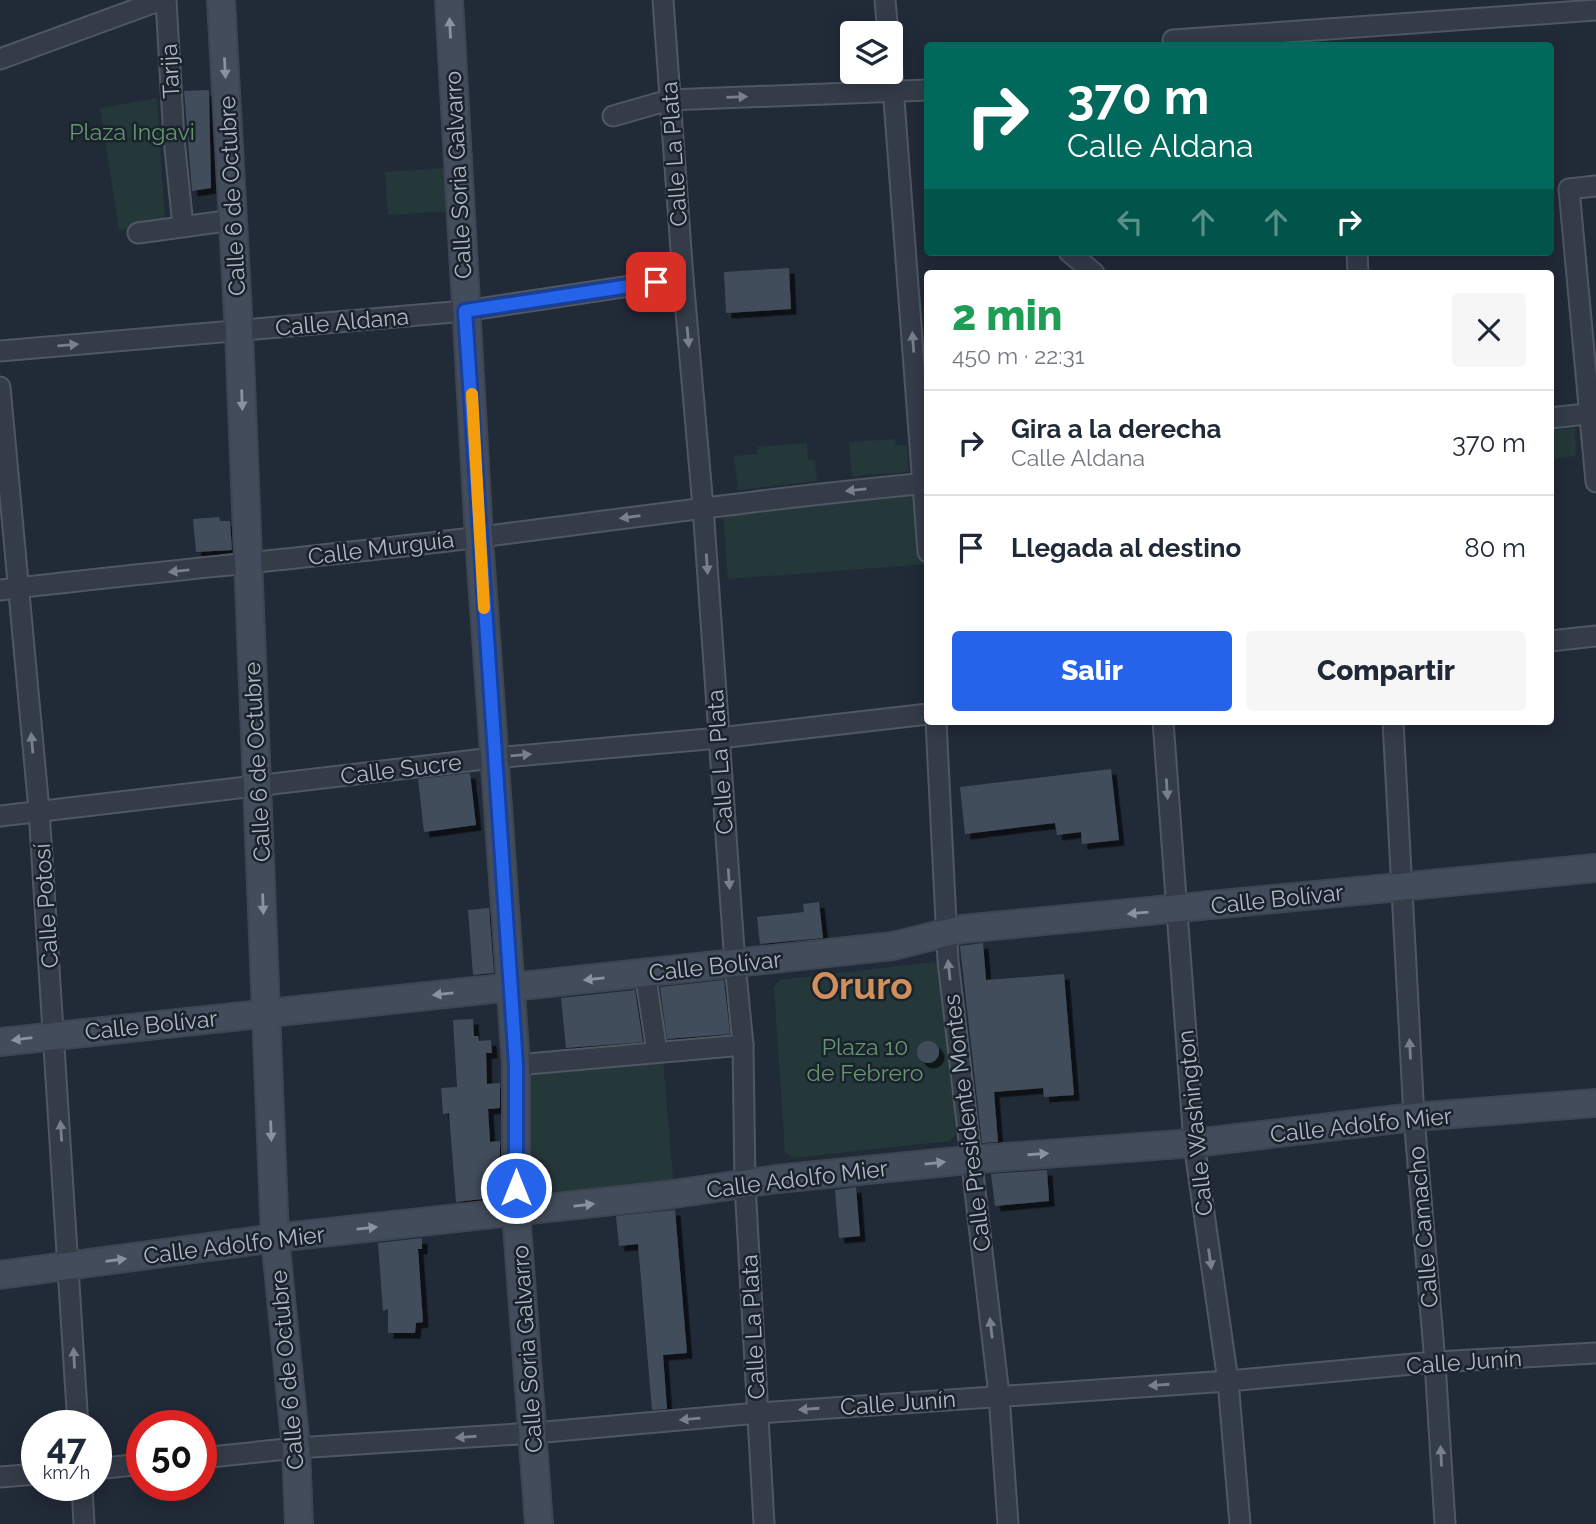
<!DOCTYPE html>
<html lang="es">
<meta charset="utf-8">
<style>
body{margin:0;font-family:Raleway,sans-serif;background:#f6f6f7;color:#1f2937;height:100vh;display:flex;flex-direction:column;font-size:26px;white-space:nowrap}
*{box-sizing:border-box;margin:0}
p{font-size:23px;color:#747a83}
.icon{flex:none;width:38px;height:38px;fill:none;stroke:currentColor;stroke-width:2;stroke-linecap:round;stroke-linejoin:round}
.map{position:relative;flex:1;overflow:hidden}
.sheet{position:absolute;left:924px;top:270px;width:630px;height:455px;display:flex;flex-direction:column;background:#fff;border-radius:7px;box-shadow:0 4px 18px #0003}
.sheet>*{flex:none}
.banner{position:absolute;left:924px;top:42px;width:630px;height:214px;border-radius:7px;box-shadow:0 4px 18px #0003;background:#00695c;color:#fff;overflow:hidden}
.fabs{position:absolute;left:840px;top:21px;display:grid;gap:14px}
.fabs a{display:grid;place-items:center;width:63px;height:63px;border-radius:7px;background:#fff;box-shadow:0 4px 18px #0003;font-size:35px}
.speed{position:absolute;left:21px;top:1410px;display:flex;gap:14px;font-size:35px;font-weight:700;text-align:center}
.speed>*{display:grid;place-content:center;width:91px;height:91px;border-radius:50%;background:#fff;box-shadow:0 4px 18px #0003;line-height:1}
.speed small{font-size:18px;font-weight:400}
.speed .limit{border:10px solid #d22;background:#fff;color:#111}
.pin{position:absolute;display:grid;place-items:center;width:60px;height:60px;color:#fff;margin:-30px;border-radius:14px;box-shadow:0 4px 10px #0006}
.me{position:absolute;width:77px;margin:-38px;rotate:0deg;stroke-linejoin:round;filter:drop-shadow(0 0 5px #0008)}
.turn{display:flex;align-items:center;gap:24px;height:147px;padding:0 28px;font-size:32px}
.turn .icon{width:91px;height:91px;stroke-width:2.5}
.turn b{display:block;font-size:49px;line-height:60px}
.lanes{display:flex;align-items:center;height:66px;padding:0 28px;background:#0003;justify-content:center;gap:35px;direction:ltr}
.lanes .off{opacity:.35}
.round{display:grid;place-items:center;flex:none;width:74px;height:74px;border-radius:7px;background:#f6f6f7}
.overview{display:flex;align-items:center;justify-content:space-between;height:119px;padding:0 28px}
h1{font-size:42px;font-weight:800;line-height:52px;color:#1e9e55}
.action{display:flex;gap:14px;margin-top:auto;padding:14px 28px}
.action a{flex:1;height:80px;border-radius:7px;background:#2563eb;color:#fff;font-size:28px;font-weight:800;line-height:80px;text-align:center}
.action a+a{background:#f6f6f7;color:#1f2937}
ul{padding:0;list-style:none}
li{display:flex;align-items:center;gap:21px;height:105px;padding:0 28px;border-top:2px solid #e0e1e3}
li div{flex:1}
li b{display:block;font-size:26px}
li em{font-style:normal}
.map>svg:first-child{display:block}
</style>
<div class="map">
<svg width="1596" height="1524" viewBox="0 0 1596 1524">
<defs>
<filter id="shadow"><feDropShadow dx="5.5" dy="5.5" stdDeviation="0" flood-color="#0009"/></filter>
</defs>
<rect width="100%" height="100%" fill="#212a37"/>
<!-- green -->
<g fill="#24383a">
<polygon points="157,98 165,221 119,230 100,108"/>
<polygon points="450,168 452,211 388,215 385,172"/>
<polygon points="1575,428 1576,456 1551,459 1551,430"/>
<polygon points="895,439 896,445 907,445 909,472 852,476 849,442"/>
<polygon points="807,443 808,460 815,460 817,481 738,490 734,456 757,454 757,447"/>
<polygon points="924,492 927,564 728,579 723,514"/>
<polygon points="933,962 945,970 956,1134 949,1141 793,1158 785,1152 774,987 780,980"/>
<polygon points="663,1060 674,1189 537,1201 530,1195 525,1072"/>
</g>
<!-- building -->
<g fill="#424d5c" filter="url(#shadow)">
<polygon points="209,90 211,188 192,191 184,91"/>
<polygon points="789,268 791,309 726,313 724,272"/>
<polygon points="219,517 220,521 230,521 232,550 196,552 193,519"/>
<polygon points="1111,769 1119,840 1082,844 1081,832 1057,835 1055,823 965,834 960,787"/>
<polygon points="470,773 476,825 424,832 418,779"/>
<polygon points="819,902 823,938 760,944 757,917 804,912 803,904"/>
<polygon points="489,908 494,973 473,975 468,910"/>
<polygon points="983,943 986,980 1064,974 1074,1095 1044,1097 1043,1088 994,1092 998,1142 982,1143 960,946"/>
<polygon points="724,980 730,1034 667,1039 660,987"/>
<polygon points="635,990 643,1042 566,1048 561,998"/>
<polygon points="473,1019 474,1036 478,1036 479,1041 491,1040 492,1053 486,1053 487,1084 500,1083 500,1108 488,1109 490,1142 500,1141 500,1197 456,1202 449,1113 443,1114 441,1088 457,1087 453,1020"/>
<circle cx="928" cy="1052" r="11"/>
<polygon points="1047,1170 1049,1201 995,1206 991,1174"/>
<polygon points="856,1187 860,1236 839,1238 835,1190"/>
<polygon points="675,1210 687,1353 663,1355 667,1409 652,1410 638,1244 619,1246 616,1216"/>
<polygon points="422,1238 422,1249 418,1249 423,1322 416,1323 415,1333 388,1333 388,1309 383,1311 378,1243"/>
</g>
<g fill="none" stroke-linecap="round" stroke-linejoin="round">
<!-- street casing -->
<g stroke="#4f5763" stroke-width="23">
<g id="street">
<polyline points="166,0 174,139 183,226"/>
<polyline points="663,0 683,278 703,507 735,964 743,1045 745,1184 764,1524"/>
<polyline points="885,0 888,33"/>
<polyline points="1173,40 1596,10"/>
<polyline points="0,59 161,0"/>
<polyline points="891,60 928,552"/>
<polyline points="613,116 669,100 928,90"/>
<polyline points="1596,186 1569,189 1596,482"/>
<polyline points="138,233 233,220"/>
<polyline points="1069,252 1094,273"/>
<polyline points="1357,252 1358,273"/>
<polyline points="0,351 465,311 683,278"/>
<polyline points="0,387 39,810 78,1426"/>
<polyline points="1550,418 1596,413"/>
<path d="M 0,590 C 160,571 320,557 480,537 C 629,518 778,497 928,483"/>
<polyline points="1550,641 1596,636"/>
<polyline points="936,721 948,961 999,1395 1008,1524"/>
<polyline points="1163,721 1194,1143 1228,1381 1240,1524"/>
<polyline points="1393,721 1414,1117 1435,1362 1445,1524"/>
<polyline points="0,816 493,758 719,738 928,714"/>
<polyline points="645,973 657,1052"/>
<polyline points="516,1065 743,1045"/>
<polyline points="201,1458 296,1448 534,1433 758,1413 1228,1381 1435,1362 1596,1353"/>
<polyline points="96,1469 142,1464"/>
<polyline points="0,1477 37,1474"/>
<polyline points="82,1486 84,1524"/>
</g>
</g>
<!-- secondary casing -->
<g stroke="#3e4552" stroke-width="30">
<g id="secondary">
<polyline points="221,0 239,332 275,1238 296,1448 299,1524"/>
<polyline points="449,0 479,537 516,1065 516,1212 539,1524"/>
<polyline points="0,1042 893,946 962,929 1596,868"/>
<polyline points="0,1275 275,1238 667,1195 777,1179 978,1159 1194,1143 1414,1117 1596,1103"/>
</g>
</g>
<!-- street -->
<use href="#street" stroke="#343c48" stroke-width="19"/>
<!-- secondary -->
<use href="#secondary" stroke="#424c5b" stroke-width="26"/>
</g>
<!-- one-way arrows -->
<defs><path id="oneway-solid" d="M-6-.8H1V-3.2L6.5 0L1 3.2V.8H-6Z" transform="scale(1.75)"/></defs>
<g fill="#8992a0">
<use href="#oneway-solid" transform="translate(450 28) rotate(-93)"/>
<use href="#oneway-solid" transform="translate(225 68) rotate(87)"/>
<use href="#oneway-solid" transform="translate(242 400) rotate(88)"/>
<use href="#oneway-solid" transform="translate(263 904) rotate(88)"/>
<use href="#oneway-solid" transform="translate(1138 913) rotate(175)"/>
<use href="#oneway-solid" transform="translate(594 979) rotate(174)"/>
<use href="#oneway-solid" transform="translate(443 994) rotate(174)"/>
<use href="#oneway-solid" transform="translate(22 1039) rotate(173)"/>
<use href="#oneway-solid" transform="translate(271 1131) rotate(88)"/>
<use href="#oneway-solid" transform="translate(1038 1154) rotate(-4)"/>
<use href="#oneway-solid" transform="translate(935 1163) rotate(-6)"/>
<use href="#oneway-solid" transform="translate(584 1205) rotate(-6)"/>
<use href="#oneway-solid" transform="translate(367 1228) rotate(-6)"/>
<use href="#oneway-solid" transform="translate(116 1260) rotate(-8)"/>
</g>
<g fill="#78808d">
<use href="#oneway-solid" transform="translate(737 97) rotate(-2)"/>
<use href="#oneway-solid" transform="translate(688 337) rotate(85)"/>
<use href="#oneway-solid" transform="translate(913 342) rotate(-94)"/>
<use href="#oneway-solid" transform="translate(68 345) rotate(-5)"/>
<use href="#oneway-solid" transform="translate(856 490) rotate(174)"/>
<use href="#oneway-solid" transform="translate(630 517) rotate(172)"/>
<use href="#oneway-solid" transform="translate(707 564) rotate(86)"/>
<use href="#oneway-solid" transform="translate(179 571) rotate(174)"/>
<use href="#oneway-solid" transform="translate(32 743) rotate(-95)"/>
<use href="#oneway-solid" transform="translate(521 755) rotate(-5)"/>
<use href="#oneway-solid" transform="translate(1167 789) rotate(86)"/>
<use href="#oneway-solid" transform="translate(729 879) rotate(86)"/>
<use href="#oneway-solid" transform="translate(949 970) rotate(-96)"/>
<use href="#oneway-solid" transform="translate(1410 1049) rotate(-93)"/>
<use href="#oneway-solid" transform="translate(61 1131) rotate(-94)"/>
<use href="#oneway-solid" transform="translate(1210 1259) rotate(82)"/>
<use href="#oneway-solid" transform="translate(991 1328) rotate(-97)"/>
<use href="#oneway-solid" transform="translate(74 1358) rotate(-93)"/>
<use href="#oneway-solid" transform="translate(1159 1385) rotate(176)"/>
<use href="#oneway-solid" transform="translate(809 1409) rotate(176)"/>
<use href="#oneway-solid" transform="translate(690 1419) rotate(175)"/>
<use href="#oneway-solid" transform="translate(466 1437) rotate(176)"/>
<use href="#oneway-solid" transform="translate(1441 1456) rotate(-93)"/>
</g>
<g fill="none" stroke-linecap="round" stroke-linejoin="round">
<!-- route casing -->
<g stroke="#184099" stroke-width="18">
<polyline id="route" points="516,1188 516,1065 465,311 656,282"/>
</g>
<!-- route -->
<use href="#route" stroke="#2563eb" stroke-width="12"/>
<!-- slow -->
<polyline stroke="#f59e0b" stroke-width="12" points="472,394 484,608"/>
</g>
<g text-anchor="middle" stroke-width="5" stroke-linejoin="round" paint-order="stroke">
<!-- street labels -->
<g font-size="23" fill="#afb7c5" stroke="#1a222c">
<text transform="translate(170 71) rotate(-93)" y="8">Tarija</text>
<text transform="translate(674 154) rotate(-94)" y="8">Calle La Plata</text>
<text transform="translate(458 175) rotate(-93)" y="8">Calle Soria Galvarro</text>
<text transform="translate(232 196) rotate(-93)" y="8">Calle 6 de Octubre</text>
<text transform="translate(342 322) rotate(-5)" y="8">Calle Aldana</text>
<text transform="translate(381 548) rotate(-7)" y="8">Calle Murguía</text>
<text transform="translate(257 762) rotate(-93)" y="8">Calle 6 de Octubre</text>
<text transform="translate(720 762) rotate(-94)" y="8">Calle La Plata</text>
<text transform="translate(401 769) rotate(-7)" y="8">Calle Sucre</text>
<text transform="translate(1277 899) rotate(-6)" y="8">Calle Bolívar</text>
<text transform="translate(46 906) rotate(-94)" y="8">Calle Potosí</text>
<text transform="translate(715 966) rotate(-6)" y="8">Calle Bolívar</text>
<text transform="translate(151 1025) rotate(-6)" y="8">Calle Bolívar</text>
<text transform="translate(967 1123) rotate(-97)" y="8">Calle Presidente Montes</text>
<text transform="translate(1195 1123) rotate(-96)" y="8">Calle Washington</text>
<text transform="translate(1361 1125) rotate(-6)" y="8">Calle Adolfo Mier</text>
<text transform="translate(797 1179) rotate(-7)" y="8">Calle Adolfo Mier</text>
<text transform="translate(1423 1227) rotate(-95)" y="8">Calle Camacho</text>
<text transform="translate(234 1245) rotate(-7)" y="8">Calle Adolfo Mier</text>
<text transform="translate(753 1327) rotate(-93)" y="8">Calle La Plata</text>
<text transform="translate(527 1349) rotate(-94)" y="8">Calle Soria Galvarro</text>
<text transform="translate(1464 1362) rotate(-4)" y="8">Calle Junín</text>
<text transform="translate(287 1370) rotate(-95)" y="8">Calle 6 de Octubre</text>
<text transform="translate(898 1403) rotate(-4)" y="8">Calle Junín</text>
</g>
<!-- park labels -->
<g font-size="23" fill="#669571" stroke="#1a222c">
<text x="132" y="140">Plaza Ingavi</text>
<text x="865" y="1055">Plaza 10<tspan x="865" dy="26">de Febrero</tspan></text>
</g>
<!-- town labels -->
<g font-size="37" font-weight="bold" fill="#d18f5d" stroke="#1a222c">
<text x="862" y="999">Oruro</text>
</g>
</g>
</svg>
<div class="fabs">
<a><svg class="icon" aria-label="layers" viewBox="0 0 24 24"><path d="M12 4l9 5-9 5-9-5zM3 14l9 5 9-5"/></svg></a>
</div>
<div class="speed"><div>47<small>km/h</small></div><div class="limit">50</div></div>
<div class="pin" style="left:656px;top:282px;background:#d93025"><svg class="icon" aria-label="arrive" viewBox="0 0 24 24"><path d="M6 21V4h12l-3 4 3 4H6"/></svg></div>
<svg class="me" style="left:516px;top:1188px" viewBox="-20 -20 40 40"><circle r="17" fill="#2563eb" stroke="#fff" stroke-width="3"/><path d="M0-11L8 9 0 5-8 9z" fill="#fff"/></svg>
<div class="banner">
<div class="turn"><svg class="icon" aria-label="right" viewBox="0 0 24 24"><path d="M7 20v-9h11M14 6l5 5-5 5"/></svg><div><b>370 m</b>Calle Aldana</div></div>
<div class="lanes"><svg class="icon off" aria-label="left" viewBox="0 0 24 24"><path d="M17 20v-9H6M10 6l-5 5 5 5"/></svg><svg class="icon off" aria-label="ahead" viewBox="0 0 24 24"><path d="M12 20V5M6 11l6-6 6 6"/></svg><svg class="icon off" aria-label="ahead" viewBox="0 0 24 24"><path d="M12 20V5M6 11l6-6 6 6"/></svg><svg class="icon" aria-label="right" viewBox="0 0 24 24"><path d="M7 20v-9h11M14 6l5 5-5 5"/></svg></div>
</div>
<section class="sheet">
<div class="overview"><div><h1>2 min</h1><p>450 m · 22:31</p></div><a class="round"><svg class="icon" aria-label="close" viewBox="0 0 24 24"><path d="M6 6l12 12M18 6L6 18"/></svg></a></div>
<ul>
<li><svg class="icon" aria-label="right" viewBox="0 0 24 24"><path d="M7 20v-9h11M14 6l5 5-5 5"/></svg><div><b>Gira a la derecha</b><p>Calle Aldana</p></div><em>370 m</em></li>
<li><svg class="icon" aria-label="arrive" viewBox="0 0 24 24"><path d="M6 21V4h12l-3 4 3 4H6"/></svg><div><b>Llegada al destino</b></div><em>80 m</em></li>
</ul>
<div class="action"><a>Salir</a><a>Compartir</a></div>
</section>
</div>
